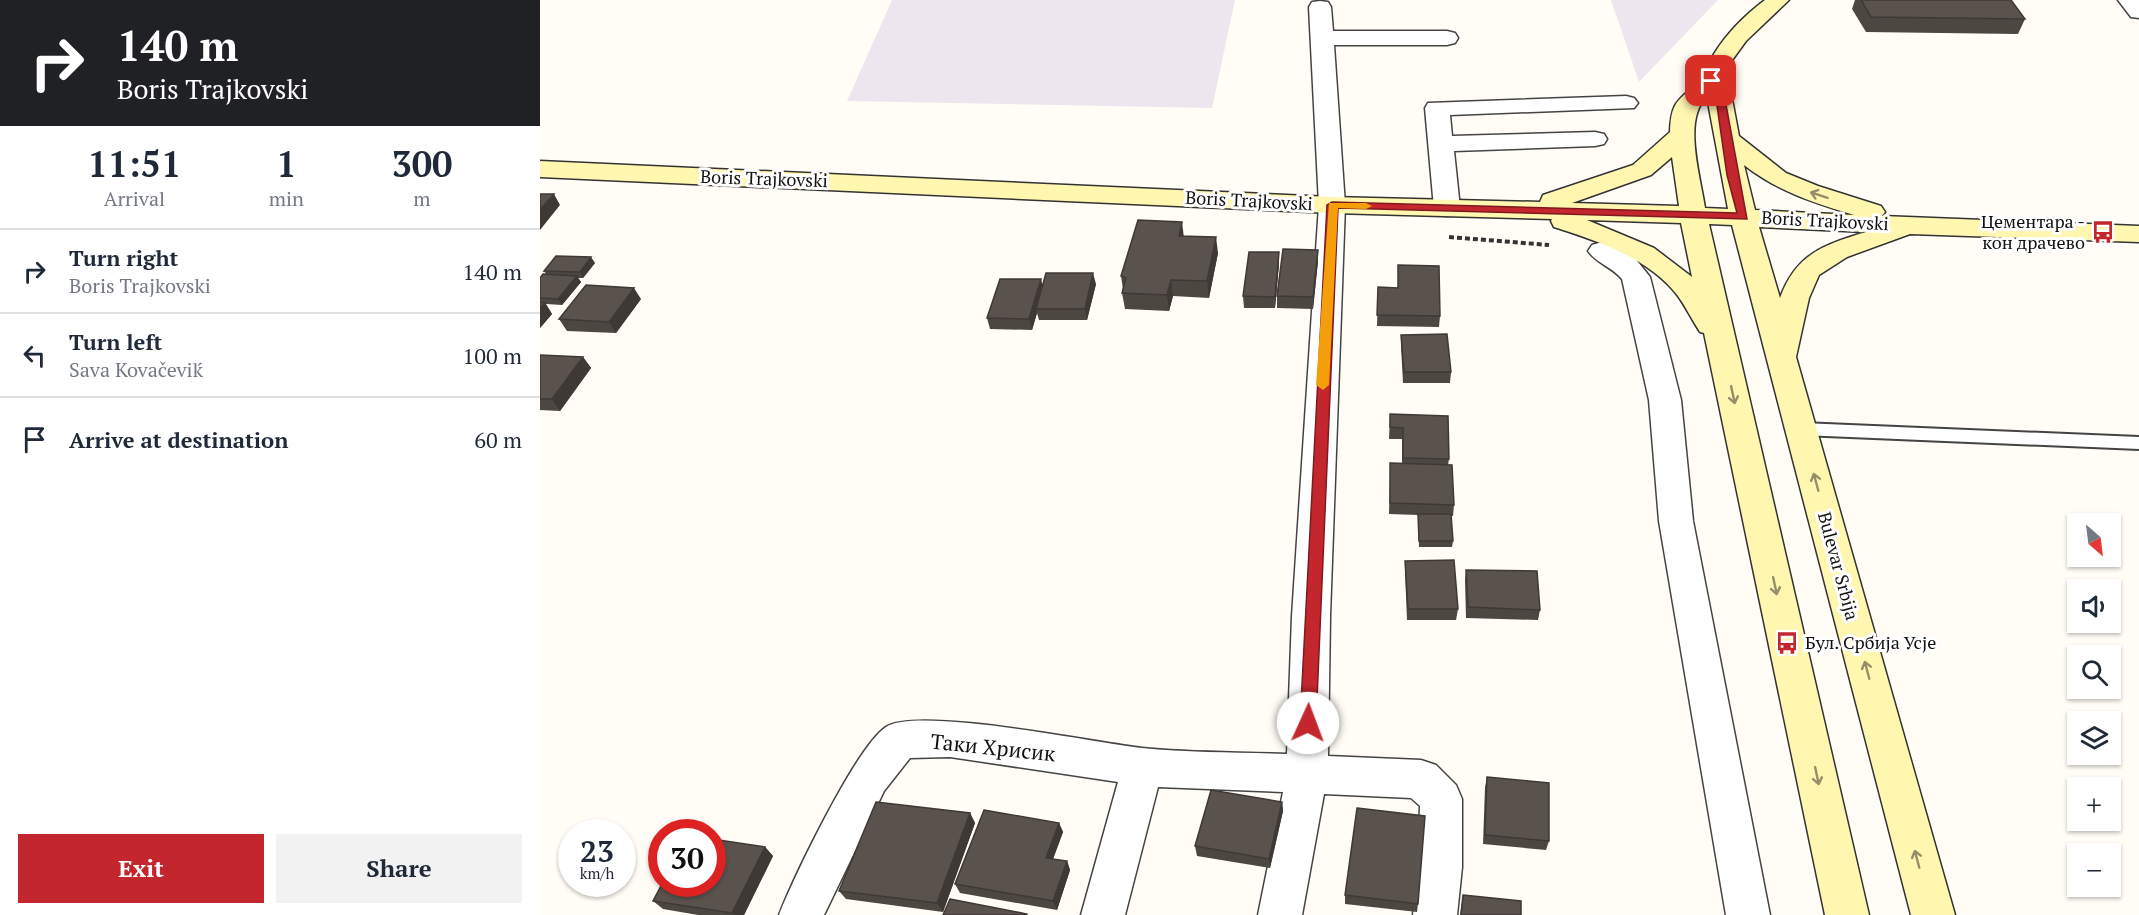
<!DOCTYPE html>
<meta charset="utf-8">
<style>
body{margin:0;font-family:"PT Serif",serif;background:#f2f2f3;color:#1f2937;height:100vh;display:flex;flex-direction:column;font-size:22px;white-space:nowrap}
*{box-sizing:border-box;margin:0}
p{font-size:20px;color:#747a83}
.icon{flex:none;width:33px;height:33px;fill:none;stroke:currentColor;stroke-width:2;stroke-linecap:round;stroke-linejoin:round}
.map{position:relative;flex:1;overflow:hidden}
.side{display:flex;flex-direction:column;background:#fff;width:540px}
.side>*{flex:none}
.top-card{background:#202124;color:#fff;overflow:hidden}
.needle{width:39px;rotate:152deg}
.buttons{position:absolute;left:1527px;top:513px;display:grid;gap:12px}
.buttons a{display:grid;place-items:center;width:54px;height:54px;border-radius:0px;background:#fff;box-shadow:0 2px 4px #0004;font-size:30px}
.speed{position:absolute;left:18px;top:819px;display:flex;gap:12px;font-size:30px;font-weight:700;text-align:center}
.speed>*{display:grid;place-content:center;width:78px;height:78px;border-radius:50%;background:#fff;box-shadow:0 2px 4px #0004;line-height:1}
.speed small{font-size:15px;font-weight:400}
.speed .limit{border:9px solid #d22;background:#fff;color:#111}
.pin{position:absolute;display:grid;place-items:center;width:51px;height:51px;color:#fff;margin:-26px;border-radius:12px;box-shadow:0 3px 9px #0006}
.me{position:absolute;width:66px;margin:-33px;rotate:2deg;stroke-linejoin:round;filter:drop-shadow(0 0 4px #0008)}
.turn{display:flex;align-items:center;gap:21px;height:126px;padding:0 18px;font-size:27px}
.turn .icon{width:78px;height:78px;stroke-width:2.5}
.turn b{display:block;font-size:42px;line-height:51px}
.eta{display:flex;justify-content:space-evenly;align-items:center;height:102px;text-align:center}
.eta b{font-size:36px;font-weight:600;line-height:42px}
.button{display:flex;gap:12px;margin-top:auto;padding:12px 18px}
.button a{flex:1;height:69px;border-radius:0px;background:#c4262e;color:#fff;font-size:24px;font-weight:600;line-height:69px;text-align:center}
.button a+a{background:#f2f2f3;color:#1f2937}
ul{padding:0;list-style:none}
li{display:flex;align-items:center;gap:18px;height:84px;padding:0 18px;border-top:2px solid #e0e1e3}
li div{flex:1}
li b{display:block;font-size:22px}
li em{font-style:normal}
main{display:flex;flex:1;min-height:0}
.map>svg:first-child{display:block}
</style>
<main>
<section class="side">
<div class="top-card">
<div class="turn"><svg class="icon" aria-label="right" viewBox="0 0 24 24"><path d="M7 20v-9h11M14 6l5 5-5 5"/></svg><div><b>140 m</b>Boris Trajkovski</div></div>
</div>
<div class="eta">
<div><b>11:51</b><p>Arrival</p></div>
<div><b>1</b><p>min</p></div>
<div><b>300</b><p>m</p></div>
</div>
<ul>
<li><svg class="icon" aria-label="right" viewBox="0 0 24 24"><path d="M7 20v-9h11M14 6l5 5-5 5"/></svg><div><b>Turn right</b><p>Boris Trajkovski</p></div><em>140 m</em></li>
<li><svg class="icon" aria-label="left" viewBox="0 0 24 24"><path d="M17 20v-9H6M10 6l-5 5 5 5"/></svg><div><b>Turn left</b><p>Sava Kovačeviḱ</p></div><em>100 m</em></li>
<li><svg class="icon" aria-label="arrive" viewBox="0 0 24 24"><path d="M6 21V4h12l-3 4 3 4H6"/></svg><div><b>Arrive at destination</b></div><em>60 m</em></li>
</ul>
<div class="button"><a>Exit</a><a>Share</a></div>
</section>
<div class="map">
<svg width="1599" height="915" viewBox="0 0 1599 915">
<rect width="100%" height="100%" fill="#fffdf5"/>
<!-- industrial -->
<g fill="#eee6ef">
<polygon points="352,0 695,0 672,108 307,101"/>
<polygon points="1071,0 1178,0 1099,82"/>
</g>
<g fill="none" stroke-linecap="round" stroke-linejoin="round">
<!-- lane casing -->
<g stroke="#444" stroke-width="4">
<polygon id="lane" points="1262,423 1599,437 1599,449 1262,435 1254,429"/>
</g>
<!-- street casing -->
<g stroke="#444" stroke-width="3">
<g id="street">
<polygon points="1578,0 1599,0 1599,18 1591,17"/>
<path d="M 780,1 L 788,2 L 791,7 L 793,31 L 907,31 L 915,33 L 918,38 L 915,43 L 907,45 L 794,45 L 805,205 L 790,616 L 788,756 L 881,760 L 896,765 L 916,785 L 922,799 L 922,867 L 917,915 L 873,915 L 878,867 L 880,806 L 871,798 L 784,794 L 762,915 L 718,915 L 743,792 L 618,787 L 585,915 L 541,915 L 578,782 L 410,757 L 370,758 L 344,791 L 284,915 L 239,915 C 254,877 316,747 346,727 C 378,706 556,743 602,748 C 650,753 699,752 747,754 L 752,616 L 779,205 L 769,7 L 772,2 Z"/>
<polygon points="1086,96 1094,98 1098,103 1094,108 910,115 912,136 1055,132 1064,134 1067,139 1064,144 1055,146 914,151 920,208 916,214 907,216 898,214 894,208 885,108 888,103"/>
<path d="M 1062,242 L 1094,257 L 1110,277 L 1141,400 L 1153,521 L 1230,915 L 1186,915 L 1119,521 L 1109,400 L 1082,279 C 1072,267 1056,263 1048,251 L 1052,245 Z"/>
</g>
</g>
<!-- secondary casing -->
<g stroke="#333" stroke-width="3">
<path id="secondary" d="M 1225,0 L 1249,0 L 1206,41 L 1190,63 L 1183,81 L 1192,99 L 1199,136 L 1246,173 L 1278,186 L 1341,206 L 1345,212 L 1342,216 L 1599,226 L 1599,242 L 1370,234 L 1307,257 L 1279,275 L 1269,298 L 1256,357 L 1415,915 L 1371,915 L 1192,225 L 1169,224 L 1329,915 L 1285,915 L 1164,333 L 1160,332 C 1152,320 1146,307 1138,296 C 1109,258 1058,241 1014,227 L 1011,221 L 1012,219 L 792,213 L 0,177 L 0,161 L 792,197 L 1000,202 L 1003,195 L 1093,165 L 1130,132 C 1131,96 1142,101 1161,78 C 1166,71 1169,61 1174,54 C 1187,33 1205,15 1225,0 ZM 1167,97 L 1188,209 L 1165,208 C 1161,179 1142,118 1167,97 ZM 1132,157 L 1139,206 L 1032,203 L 1111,175 ZM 1204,165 C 1239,192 1272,202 1314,215 L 1215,210 ZM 1047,220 L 1141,223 L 1152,277 L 1114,248 ZM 1219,227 L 1326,232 C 1283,245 1256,254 1240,298 Z"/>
</g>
<!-- path -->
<polyline stroke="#333" stroke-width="4" stroke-dasharray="5 3" stroke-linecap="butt" points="909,237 1009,245"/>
<!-- lane -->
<use href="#lane" fill="#fff" fill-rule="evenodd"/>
<!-- street -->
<use href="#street" fill="#fff" fill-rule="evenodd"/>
<!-- secondary -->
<use href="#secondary" fill="#fff6b0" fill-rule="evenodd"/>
</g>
<!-- wall -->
<g fill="#4d4742">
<polygon points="1315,0 1471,0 1485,19 1478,34 1326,32 1312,9"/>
<polygon points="644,236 678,253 669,298 633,296 629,311 585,309 582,293 583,289 581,276"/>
<polygon points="778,261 773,309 737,308 737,296"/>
<polygon points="55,263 43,278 38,278 41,282 22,305 6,304 12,314 0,328 0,278 6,274 4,271"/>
<polygon points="739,264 735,308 704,308 703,296"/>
<polygon points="556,284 547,320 499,320 497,313 492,330 450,329 447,318 502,285"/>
<polygon points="838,287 900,316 899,327 837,326"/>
<polygon points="101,299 76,333 27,331 19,319"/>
<polygon points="861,335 911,372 910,383 863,383 861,346"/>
<polygon points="0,355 43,357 51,368 20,411 0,410"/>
<polygon points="850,414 909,459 908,465 914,505 913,516 911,516 913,541 912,547 879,547 878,515 849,514 850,474 862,463 862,439 849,439"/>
<polygon points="865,561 918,609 916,620 867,620 865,572"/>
<polygon points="926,570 1000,610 998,620 926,618 925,580"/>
<polygon points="947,777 1009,841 1006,850 943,844 945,787"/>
<polygon points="742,802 743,811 730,868 657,856 655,846"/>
<polygon points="430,813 435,823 403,912 306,899 299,891"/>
<polygon points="519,823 523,832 513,859 527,861 530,870 517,910 420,893 415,884"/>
<polygon points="225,847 233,856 204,915 158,915 123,909 113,901"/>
<polygon points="805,895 878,904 877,912 805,904"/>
<polygon points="923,895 981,915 920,915"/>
</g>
<!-- shaded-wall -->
<g fill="#3f3936">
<polygon points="14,194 20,205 0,230 0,210"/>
<polygon points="642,222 644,238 639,236"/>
<polygon points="676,237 678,253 669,298 667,281"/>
<polygon points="778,250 778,261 773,309 773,297"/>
<polygon points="739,252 739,264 735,308 735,297"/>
<polygon points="51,257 55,263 43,278 40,272"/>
<polygon points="553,273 556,284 547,320 545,309"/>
<polygon points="37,276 41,282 22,305 18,299"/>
<polygon points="501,279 504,291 496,309 497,313 492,330 489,319"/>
<polygon points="631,280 633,296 629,311 627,295"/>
<polygon points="94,288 101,299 76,333 69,322"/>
<polygon points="5,303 12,314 0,328 0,308"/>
<polygon points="43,357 51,368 20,411 12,399"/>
<polygon points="742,802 743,811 730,868 729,859"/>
<polygon points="430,813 435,823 403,912 397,903"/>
<polygon points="519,823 523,832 510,867 506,858"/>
<polygon points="225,847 233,856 204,915 194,915 192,913"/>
<polygon points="527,861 530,870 517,910 513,901"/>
</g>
<!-- building -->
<g fill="#5a524d" stroke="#3f3936" stroke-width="1.5">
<polygon points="1321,0 1471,0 1485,19 1331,17"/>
<polygon points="0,194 14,194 0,210"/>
<polygon points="598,220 642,222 639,236 676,237 667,281 631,280 627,295 582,293 586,278 581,276"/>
<polygon points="743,249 778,250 773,297 737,296"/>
<polygon points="709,252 739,252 735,297 703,296"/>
<polygon points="16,256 51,257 40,272 4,271"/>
<polygon points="858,265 899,266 900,316 837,315 838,287 858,288"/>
<polygon points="506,273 553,273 545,309 496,309"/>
<polygon points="3,274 37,276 18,299 0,298 0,278"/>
<polygon points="460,279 501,279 489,319 447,318"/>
<polygon points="46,285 94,288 69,322 19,319"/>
<polygon points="0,302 5,303 0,308"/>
<polygon points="907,334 911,372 864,372 861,335"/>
<polygon points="0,355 43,357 12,399 0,399"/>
<polygon points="850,414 908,416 909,459 863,458 863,428 850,427"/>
<polygon points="850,463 912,465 914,505 850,503"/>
<polygon points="878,514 911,514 913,541 879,541"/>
<polygon points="914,560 918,609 868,609 865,561"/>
<polygon points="926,570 997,571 1000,610 928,607"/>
<polygon points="947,777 1009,783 1009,841 945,835"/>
<polygon points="671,790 742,802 729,859 655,846"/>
<polygon points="336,802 430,813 397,903 299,891"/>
<polygon points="817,808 885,816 878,904 805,895"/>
<polygon points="444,810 519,823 506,858 527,861 513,901 415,884"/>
<polygon points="172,839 225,847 192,913 113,901 122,884 172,884"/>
<polygon points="923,895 981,901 981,915 921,915"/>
<polygon points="410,899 487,914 487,915 403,915"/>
</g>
<!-- one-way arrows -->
<defs><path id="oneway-shaft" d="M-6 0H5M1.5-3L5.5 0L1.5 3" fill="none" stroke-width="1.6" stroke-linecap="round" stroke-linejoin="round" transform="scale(1.5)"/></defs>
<g stroke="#948f68">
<use href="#oneway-shaft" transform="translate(1279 195) rotate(-162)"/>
<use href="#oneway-shaft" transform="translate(1193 395) rotate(78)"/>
<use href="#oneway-shaft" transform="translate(1276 482) rotate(-105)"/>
<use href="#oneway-shaft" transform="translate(1235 586) rotate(78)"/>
<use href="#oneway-shaft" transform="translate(1327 670) rotate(-105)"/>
<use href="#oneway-shaft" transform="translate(1277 776) rotate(78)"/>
<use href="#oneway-shaft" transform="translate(1377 859) rotate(-105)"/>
</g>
<!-- route -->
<polygon fill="#c4262e" stroke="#7f191e" stroke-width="1.5" points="1168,79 1175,79 1185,99 1207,219 798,208 776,723 774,729 768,731 762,729 760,723 787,205 792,202 1197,213 1187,175 1176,99"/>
<!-- slow -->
<polygon fill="#f59e0b" points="789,203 826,203 832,206 826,209 798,208 789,385 783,390 776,385"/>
<!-- icons -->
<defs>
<g id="bus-bare" transform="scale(1.8)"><path d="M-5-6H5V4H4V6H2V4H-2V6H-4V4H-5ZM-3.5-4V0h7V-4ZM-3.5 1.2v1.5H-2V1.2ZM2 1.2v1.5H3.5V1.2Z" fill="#c4262e" stroke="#fff" stroke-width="2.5" paint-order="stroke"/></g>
</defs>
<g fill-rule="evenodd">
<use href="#bus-bare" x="1563" y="232"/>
<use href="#bus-bare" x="1247" y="643"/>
</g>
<g text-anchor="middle" stroke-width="6" stroke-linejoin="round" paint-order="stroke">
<!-- street labels -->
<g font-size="18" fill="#111" stroke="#fff">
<text transform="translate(224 179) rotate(2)" y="6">Boris Trajkovski</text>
<text transform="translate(709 201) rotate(3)" y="6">Boris Trajkovski</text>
<text transform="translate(1285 221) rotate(3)" y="6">Boris Trajkovski</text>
<text transform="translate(1298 566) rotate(75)" y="6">Bulevar Srbija</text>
</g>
<!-- poi labels -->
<g font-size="18" fill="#111" stroke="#fff" text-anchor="end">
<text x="1545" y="228">Цементара -<tspan x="1545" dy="21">кон драчево</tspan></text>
<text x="1265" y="649" text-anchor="start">Бул. Србија Усје</text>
</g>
<!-- near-street labels -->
<g font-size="21" fill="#111" stroke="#fff">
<text transform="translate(453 748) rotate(6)" y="7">Таки Хрисик</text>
</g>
</g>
</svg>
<div class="buttons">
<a><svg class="needle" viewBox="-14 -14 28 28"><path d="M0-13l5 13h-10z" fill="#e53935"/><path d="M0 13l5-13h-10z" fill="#747a83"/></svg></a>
<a><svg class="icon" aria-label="sound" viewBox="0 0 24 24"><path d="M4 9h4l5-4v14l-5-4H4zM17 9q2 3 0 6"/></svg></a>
<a><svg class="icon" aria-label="search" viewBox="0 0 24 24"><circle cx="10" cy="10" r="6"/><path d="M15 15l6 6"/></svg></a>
<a><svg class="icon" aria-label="layers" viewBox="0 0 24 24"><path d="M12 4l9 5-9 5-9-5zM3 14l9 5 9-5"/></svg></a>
<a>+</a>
<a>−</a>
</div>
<div class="speed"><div>23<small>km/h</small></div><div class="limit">30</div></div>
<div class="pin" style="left:1171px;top:81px;background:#d93025"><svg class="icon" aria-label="arrive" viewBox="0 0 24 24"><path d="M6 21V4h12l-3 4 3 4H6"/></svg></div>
<svg class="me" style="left:768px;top:723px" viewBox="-20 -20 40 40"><circle r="19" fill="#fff"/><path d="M0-13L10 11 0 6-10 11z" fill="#c4262e"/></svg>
</div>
</main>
